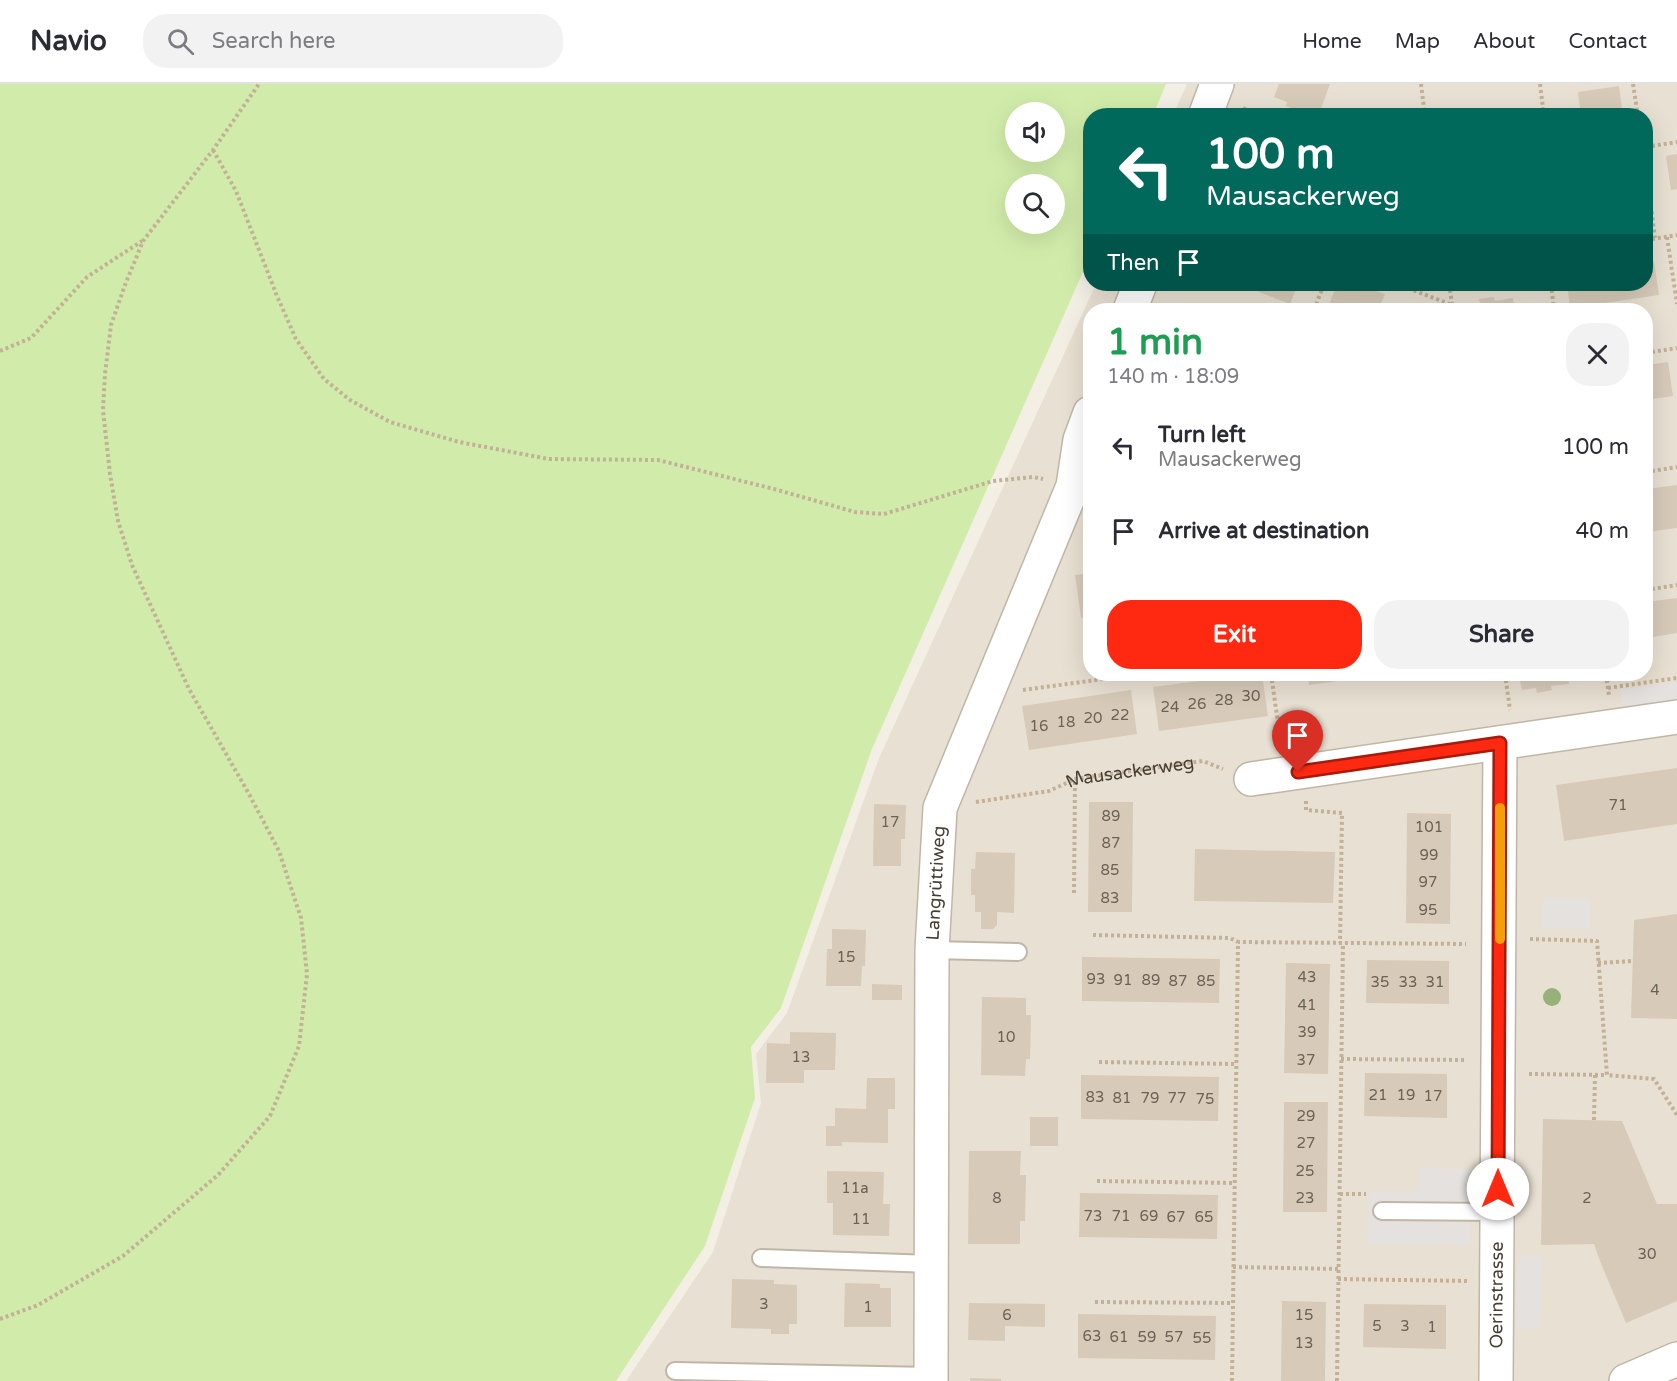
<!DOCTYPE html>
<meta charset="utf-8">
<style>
body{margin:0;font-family:"Varela Round",sans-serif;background:#f2f2f3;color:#2b2b33;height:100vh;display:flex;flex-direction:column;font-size:22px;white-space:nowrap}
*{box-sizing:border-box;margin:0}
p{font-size:20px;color:#7c7c81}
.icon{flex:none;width:33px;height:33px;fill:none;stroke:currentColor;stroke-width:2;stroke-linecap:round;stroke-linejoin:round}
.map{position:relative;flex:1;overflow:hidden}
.side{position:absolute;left:1083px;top:219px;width:570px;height:378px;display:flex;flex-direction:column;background:#fff;border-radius:24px;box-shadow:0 6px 24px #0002}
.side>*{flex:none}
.hud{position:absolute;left:1083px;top:24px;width:570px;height:183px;border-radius:24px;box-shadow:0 6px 24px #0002;background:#00695c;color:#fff;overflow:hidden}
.controls{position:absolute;left:1005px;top:18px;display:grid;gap:12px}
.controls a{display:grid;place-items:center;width:60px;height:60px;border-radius:50%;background:#fff;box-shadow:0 6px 24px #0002;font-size:30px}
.pin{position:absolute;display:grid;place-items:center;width:51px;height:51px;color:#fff;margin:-62px -26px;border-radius:50% 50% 50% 0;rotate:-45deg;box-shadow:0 0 6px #0007}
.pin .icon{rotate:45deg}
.me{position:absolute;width:66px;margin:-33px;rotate:0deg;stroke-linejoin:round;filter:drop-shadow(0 0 4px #0008)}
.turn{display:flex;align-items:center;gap:21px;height:126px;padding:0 24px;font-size:27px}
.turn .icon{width:78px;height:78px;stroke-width:2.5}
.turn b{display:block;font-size:42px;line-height:51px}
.then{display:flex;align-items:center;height:57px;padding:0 24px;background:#0003;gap:12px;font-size:22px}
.round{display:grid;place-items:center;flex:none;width:63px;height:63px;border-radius:24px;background:#f2f2f3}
.headline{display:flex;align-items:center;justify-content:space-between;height:102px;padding:0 24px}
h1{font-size:36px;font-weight:700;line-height:45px;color:#1e9e55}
.button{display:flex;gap:12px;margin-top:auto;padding:12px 24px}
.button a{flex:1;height:69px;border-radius:24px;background:#ff2911;color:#fff;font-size:24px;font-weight:700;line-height:69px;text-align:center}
.button a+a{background:#f2f2f3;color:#2b2b33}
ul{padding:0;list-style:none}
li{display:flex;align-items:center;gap:18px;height:84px;padding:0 24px}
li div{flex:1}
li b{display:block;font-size:22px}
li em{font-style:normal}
header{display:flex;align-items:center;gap:36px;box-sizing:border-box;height:84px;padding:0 30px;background:#fff;border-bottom:2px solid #e1e1e2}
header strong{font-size:28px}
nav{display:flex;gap:33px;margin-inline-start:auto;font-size:21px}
.search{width:420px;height:54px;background:#f2f2f3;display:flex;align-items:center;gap:15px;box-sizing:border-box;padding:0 21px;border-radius:24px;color:#7c7c81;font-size:22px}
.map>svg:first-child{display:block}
</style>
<header>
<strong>Navio</strong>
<div class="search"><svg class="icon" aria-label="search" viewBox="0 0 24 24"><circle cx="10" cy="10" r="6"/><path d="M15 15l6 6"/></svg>Search here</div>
<nav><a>Home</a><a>Map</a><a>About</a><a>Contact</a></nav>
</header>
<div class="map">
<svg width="1677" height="1297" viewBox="0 0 1677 1297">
<rect width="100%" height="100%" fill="#f4efe5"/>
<!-- residential -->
<path fill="#e8e0d2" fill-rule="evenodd" d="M 1187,0 L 1677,0 L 1677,1297 L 626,1297 L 713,1168 L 761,1019 L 756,970 L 787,929 L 879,674 L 1096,200 L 1646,200 L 1646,32 L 1173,31 ZM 1090,226 L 1646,226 L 1646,590 L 1090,590 Z"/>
<!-- green -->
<path fill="#d1ecaa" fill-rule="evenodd" d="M 0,0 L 1166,0 L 1153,31 L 1090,32 L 1090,172 L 872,665 L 781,924 L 751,963 L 755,1014 L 705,1162 L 616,1297 L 0,1297 ZM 1016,28 L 1054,28 L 1054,68 L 1016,68 ZM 1016,100 L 1054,100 L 1054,140 L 1016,140 Z"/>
<!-- parking -->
<g fill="#e4e1de">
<polygon points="1677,598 1677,621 1624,628 1621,605"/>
<polygon points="1543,813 1590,814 1590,845 1542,844"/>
<polygon points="1419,1084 1471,1085 1470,1161 1368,1160 1369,1107 1418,1108"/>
<polygon points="1517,1171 1542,1171 1540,1245 1516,1245"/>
</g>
<!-- building -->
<g fill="#d7cab9">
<polygon points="1279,0 1330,0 1319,30 1302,24 1300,28 1286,22 1287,18 1274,13"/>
<polygon points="1619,2 1623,32 1581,32 1578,8"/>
<polygon points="1677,70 1677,105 1671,106 1666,72"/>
<polygon points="1654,177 1659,211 1570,224 1567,200 1646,200 1646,178"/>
<polygon points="1239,200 1298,200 1290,220"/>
<polygon points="1337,200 1356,200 1385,210 1378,226 1327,226"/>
<polygon points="1494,213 1495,217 1513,214 1514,226 1466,226 1465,222 1480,219 1479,215"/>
<polygon points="1668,278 1673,312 1646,316 1646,281"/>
<polygon points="1677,401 1677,444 1646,448 1646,405"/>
<polygon points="1090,489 1090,533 1081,534 1075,491"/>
<polygon points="1677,514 1677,549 1646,554 1646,518"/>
<polygon points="1253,590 1262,590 1268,632 1159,647 1153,603"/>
<polygon points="1308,590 1382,590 1382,591 1309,601"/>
<polygon points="1519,590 1568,590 1569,600 1551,602 1552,606 1537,609 1536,604 1522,606"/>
<polygon points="1131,606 1137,650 1029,666 1022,622"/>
<polygon points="1677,684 1677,740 1564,757 1556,701"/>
<polygon points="1089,718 1133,718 1132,828 1088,828"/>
<polygon points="874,720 906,721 905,755 901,755 901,782 873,782"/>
<polygon points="1407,729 1451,730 1450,840 1406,839"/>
<polygon points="1195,765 1335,768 1333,819 1194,817"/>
<polygon points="976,768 1015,769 1014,829 997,828 997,841 993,845 981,845 981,828 975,828 975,811 971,811 971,785 975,785"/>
<polygon points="1677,830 1677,935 1631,934 1634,836"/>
<polygon points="832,845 866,846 865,882 862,882 861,902 826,902 827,865 832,865"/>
<polygon points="1082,873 1220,875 1219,919 1082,917"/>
<polygon points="1367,876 1449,877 1449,920 1366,919"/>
<polygon points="1286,879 1330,880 1328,990 1284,989"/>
<polygon points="872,900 902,901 902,916 872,916"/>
<polygon points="982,913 1026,914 1026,931 1031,931 1030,975 1026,975 1025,992 981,991"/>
<polygon points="790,948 836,949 835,986 804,986 804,999 766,999 767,959 790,960"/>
<polygon points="1365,989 1447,990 1447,1034 1364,1032"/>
<polygon points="1081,991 1219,993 1218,1037 1081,1035"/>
<polygon points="867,994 895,994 895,1025 888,1025 888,1059 842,1058 842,1062 826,1062 826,1042 835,1042 835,1024 866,1025"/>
<polygon points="1284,1018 1328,1018 1327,1128 1283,1128"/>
<rect x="1030" y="1033" width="28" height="29"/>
<polygon points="1543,1035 1622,1037 1657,1120 1677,1120 1677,1217 1626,1239 1600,1177 1594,1160 1541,1161"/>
<polygon points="969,1067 1021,1067 1020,1091 1026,1091 1025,1137 1020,1137 1020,1160 968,1160"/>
<polygon points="827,1087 884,1088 883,1120 890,1120 889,1152 833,1151 833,1119 827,1119"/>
<polygon points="1080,1109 1218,1111 1217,1155 1079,1153"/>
<polygon points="732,1195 774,1196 774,1200 797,1201 797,1240 789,1240 789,1250 771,1250 771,1245 731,1244"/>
<polygon points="845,1199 880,1200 880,1204 891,1204 891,1243 844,1243"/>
<polygon points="1282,1217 1326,1218 1325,1297 1281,1297"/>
<polygon points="969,1219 1045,1220 1045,1243 1005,1242 1005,1257 968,1256"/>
<polygon points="1364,1220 1446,1221 1446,1265 1363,1263"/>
<polygon points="1078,1230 1216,1232 1215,1276 1078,1274"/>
<polygon points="970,1294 1001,1295 1001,1297 970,1297"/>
</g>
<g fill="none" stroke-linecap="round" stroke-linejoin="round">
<!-- lane casing -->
<g stroke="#c0b6a7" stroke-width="20">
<g id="lane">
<polyline points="932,866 1018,868"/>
<polyline points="1382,1127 1498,1128"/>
<polyline points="761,1174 932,1180"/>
<polyline points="675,1287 931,1292"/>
</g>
</g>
<!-- street casing -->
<g stroke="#c0b6a7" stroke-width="36">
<g id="street">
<polyline points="1205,32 1217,0"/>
<polyline points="1130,226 1140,200"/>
<polyline points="1251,695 1677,633"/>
<path id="s2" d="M 931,1297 L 932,866 L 940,724 L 1073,402 L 1080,356 L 1090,329"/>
<path id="s3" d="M 1496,1297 L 1500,659"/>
<polyline points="1626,1297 1677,1275"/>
</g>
</g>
<!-- path -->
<g stroke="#c3b197" stroke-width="4" stroke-dasharray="3 3" stroke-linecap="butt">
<polyline points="1421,0 1425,32"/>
<polyline points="1540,0 1544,32"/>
<polyline points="1633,0 1638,32"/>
<polyline points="1243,24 1262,32"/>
<polyline points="1500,32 1544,25"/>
<polyline points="1646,63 1677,58"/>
<polyline points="213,66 236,107 277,212 296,255 324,295 350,316 390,338 459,358 549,375 658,376 774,405 855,428 884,430 993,397 1033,393 1043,395"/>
<polyline points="1646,86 1655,154"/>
<polyline points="1667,153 1677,220"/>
<polyline points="1646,156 1677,151"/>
<polyline points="1397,200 1452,221"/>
<polyline points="1449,200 1453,226"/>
<polyline points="1551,200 1554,226"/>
<polyline points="1314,226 1324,200"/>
<polyline points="0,267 31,254 87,193 142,157"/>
<polyline points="1646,269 1677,264"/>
<polyline points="1646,388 1677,383"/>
<polyline points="1646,506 1677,501"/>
<polyline points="1271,590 1281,660"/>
<polyline points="1505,590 1510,626"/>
<polyline points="1606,590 1609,612"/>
<polyline points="1608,604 1677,594"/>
<polyline points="1023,606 1140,590"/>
<polyline points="1306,717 1306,726 1342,729 1340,859"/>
<path id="s1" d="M 976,718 L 1049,707 L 1075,695 L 1203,677 L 1223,685"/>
<polyline points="1074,809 1075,695"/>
<polyline points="1093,851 1230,854 1238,858"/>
<polyline points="1530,855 1597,857 1607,991 1654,995 1677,1031"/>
<polyline points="1598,879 1633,877"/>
<polyline points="1341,975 1467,976"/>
<polyline points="1099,978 1236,980"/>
<polyline points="1529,990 1607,991"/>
<polyline points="1594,1036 1595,991"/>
<polyline points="1097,1097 1234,1099"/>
<polyline points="1340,1110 1366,1110"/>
<polyline points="1233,1183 1339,1185"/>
<polyline points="1338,1195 1467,1197"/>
<polyline points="1095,1218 1232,1219"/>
<polyline points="0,1235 38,1221 123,1172 218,1091 270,1032 299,962 307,890 301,834 279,767 249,710 189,605 132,481 118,437 110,390 103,326 105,290 111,241 125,201 143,157 213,66 259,0"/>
<polyline points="1232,1297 1238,858 1466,860"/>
<polyline points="1337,1297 1343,859"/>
</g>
<!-- lane -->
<use href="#lane" stroke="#fff" stroke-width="16"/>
<!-- street -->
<use href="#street" stroke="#fff" stroke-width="33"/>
</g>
<!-- trees -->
<circle fill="#96b17a" cx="1552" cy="913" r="9"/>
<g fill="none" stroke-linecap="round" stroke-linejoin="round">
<!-- route casing -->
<g stroke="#a61b0b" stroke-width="15">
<polyline id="route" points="1298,688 1500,659 1498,1105"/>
</g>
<!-- route -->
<use href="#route" stroke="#ff2911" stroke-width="10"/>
<!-- slow -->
<polyline stroke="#f59e0b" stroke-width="10" points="1500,855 1500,724"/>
</g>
<g text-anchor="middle" stroke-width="6" stroke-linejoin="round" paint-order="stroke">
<!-- number labels -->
<g font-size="15" fill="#6b6255">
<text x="1251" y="617">30</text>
<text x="1224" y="621">28</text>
<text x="1197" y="625">26</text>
<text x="1170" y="628">24</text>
<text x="1120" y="636">22</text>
<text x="1093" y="639">20</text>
<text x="1066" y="643">18</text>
<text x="1039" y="647">16</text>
<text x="1618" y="726">71</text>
<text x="1111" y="737">89</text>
<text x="890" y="743">17</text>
<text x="1429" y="748">101</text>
<text x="1111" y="764">87</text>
<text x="1429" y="776">99</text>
<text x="1110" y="791">85</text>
<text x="1428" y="803">97</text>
<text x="1110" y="819">83</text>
<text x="1428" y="831">95</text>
<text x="846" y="878">15</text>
<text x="1307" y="898">43</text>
<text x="1096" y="900">93</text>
<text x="1123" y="901">91</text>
<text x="1151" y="901">89</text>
<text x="1178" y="902">87</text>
<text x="1206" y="902">85</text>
<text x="1380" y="903">35</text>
<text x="1408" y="903">33</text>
<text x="1435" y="903">31</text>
<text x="1655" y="911">4</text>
<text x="1307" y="926">41</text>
<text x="1307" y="953">39</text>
<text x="1006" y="958">10</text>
<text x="801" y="978">13</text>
<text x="1306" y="981">37</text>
<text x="1378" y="1016">21</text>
<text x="1406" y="1016">19</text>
<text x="1433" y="1017">17</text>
<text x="1095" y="1018">83</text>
<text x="1122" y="1019">81</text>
<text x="1150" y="1019">79</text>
<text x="1177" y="1019">77</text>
<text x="1205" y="1020">75</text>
<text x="1306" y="1037">29</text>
<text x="1306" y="1064">27</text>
<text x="1305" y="1092">25</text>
<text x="855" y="1109">11a</text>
<text x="997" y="1119">8</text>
<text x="1305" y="1119">23</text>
<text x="1587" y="1119">2</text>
<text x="1093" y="1137">73</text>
<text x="1121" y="1137">71</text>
<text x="1149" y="1137">69</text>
<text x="1176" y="1138">67</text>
<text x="1204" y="1138">65</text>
<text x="861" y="1140">11</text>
<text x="1647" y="1175">30</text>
<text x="764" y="1225">3</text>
<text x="868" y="1228">1</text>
<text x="1007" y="1236">6</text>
<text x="1304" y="1236">15</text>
<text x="1377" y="1247">5</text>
<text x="1405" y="1247">3</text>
<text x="1432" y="1248">1</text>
<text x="1092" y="1257">63</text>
<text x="1119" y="1258">61</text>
<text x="1147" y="1258">59</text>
<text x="1174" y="1258">57</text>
<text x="1202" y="1259">55</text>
<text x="1304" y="1264">13</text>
</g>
<!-- street labels -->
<g font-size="18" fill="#473f34" stroke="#fff">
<text dy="6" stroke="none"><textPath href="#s1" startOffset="158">Mausackerweg</textPath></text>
<text dy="6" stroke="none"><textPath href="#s2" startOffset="498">Langrüttiweg</textPath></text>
<text dy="6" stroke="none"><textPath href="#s3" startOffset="86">Oerinstrasse</textPath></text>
</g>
</g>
</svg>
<div class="controls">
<a><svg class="icon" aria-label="sound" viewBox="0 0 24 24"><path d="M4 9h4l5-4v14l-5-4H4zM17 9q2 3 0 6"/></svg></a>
<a><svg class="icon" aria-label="search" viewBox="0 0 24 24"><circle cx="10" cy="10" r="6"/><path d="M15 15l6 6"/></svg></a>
</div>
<div class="pin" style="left:1298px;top:688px;background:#d93025"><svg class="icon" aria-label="arrive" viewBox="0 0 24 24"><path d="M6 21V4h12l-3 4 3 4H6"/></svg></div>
<svg class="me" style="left:1498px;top:1105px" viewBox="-20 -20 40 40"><circle r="19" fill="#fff"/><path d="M0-13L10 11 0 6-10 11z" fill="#ff2911"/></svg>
<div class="hud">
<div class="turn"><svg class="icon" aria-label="left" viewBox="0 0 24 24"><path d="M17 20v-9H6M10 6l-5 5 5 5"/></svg><div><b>100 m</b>Mausackerweg</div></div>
<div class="then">Then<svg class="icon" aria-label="arrive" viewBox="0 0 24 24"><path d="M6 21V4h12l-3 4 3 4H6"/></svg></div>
</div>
<section class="side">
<div class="headline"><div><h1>1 min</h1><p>140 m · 18:09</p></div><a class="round"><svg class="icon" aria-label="close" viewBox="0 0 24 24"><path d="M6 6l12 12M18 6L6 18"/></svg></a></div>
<ul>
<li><svg class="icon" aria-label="left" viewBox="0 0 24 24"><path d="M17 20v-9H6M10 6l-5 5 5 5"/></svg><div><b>Turn left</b><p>Mausackerweg</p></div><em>100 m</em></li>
<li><svg class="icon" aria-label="arrive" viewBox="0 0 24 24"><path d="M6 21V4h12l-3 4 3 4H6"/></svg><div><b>Arrive at destination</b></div><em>40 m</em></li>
</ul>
<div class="button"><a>Exit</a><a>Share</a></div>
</section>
</div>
